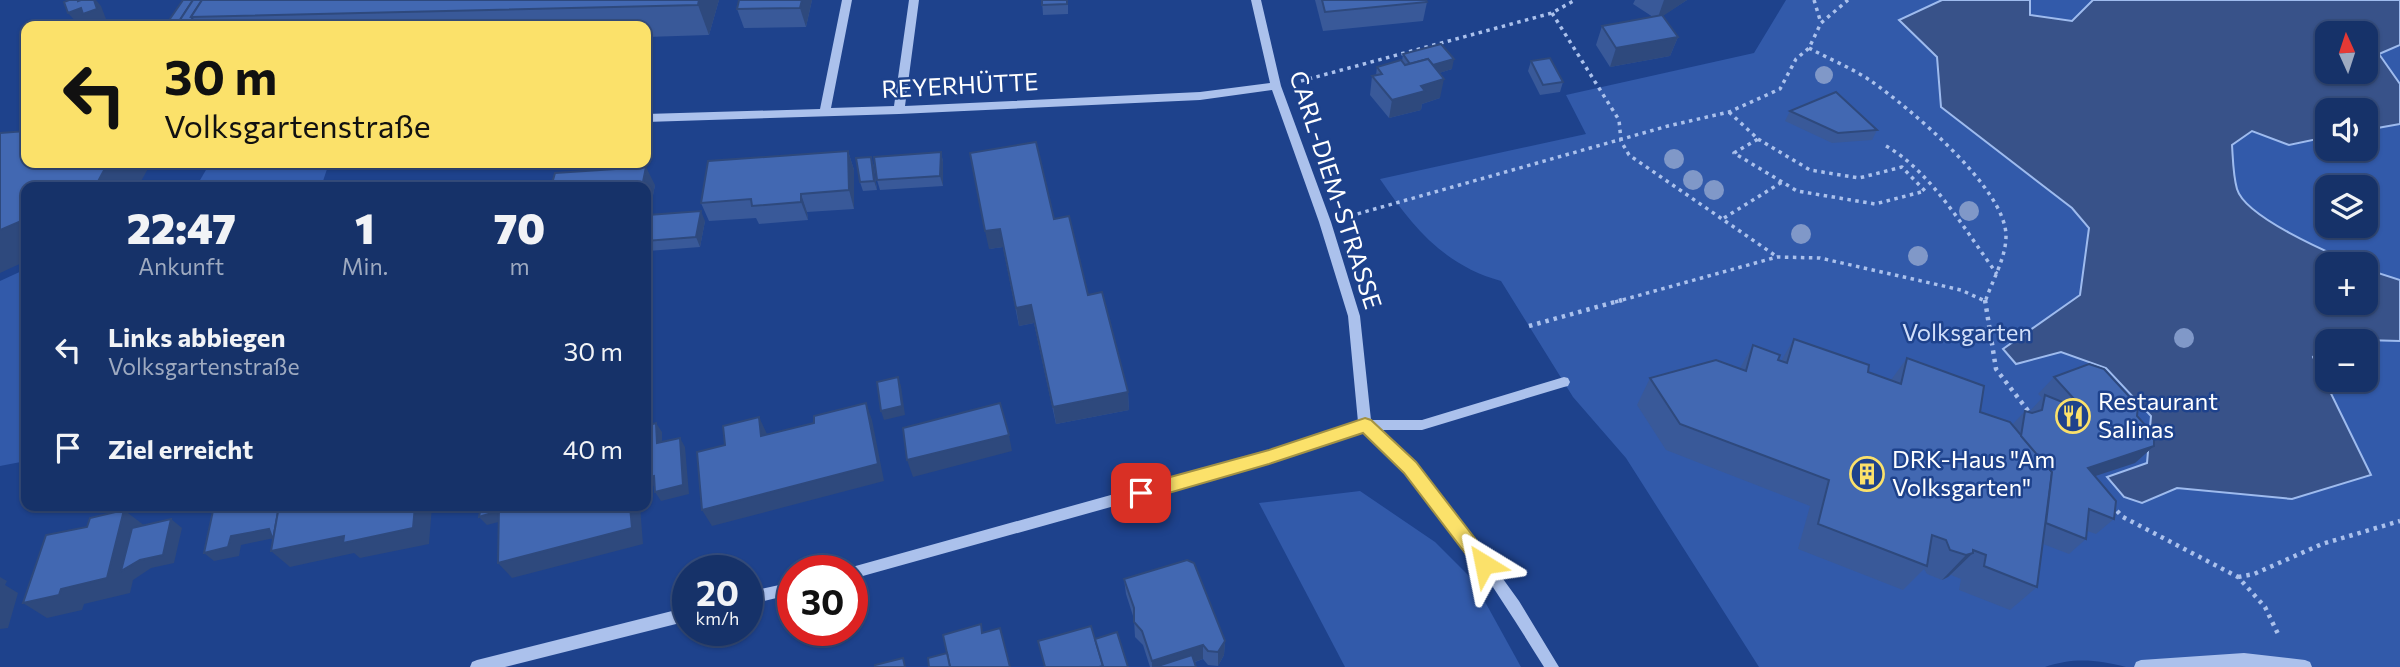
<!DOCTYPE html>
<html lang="de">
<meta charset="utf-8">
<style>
body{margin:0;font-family:Commissioner,sans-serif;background:#233e71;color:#f1f3f6;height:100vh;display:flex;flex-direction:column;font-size:26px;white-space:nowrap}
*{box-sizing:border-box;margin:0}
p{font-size:23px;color:#9eaac0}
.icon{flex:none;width:38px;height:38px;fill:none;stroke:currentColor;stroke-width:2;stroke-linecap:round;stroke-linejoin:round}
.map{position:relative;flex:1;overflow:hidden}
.panel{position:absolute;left:21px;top:182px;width:630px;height:329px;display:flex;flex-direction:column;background:#163269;border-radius:14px;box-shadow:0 2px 5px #0004,0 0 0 2px #354d7d}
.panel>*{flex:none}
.guide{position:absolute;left:21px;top:21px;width:630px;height:147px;border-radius:14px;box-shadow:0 2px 5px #0004,0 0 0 2px #354d7d;background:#fbe16a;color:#111;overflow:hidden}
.needle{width:46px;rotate:357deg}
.fabs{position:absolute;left:2315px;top:21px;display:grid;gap:14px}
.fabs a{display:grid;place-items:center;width:63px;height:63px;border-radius:14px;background:#163269;box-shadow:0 2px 5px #0004,0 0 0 2px #354d7d;font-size:35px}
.speed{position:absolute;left:672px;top:555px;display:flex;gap:14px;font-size:35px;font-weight:700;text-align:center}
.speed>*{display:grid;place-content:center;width:91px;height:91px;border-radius:50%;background:#163269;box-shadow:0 2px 5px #0004,0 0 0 2px #354d7d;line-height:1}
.speed small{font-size:18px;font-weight:400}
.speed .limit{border:10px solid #d22;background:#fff;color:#111}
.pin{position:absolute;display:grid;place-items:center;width:60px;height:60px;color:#fff;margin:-30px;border-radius:14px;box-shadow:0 4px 10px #0006}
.me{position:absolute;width:77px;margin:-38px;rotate:325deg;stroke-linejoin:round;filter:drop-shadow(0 0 5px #0008)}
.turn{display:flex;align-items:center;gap:24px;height:147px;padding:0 28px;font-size:32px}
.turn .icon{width:91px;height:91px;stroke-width:2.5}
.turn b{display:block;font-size:49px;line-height:60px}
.eta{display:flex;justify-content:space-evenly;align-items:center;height:119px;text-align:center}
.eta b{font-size:42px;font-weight:800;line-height:49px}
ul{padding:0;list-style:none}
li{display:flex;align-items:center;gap:21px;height:98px;padding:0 28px}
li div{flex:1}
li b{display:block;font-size:26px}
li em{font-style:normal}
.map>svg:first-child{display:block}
</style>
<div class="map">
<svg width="2400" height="667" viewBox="0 0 2400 667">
<rect width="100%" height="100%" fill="#1e428c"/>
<!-- green -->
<g fill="#325aaa" fill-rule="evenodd">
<path d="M 1786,0 L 2400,0 L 2400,667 L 2126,667 C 2097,660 2075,657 2045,667 L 1759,667 L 1626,458 L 1573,397 L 1501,281 C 1443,265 1412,226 1380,179 L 1586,134 L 1566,95 L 1754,53 ZM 2328,33 L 2366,33 L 2366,72 L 2328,72 ZM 2328,110 L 2366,110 L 2366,149 L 2328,149 ZM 2328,187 L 2366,187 L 2366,226 L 2328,226 ZM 2328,264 L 2366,264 L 2366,303 L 2328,303 ZM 2328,341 L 2366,341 L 2366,380 L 2328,380 Z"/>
<polygon points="210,163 329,163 321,187 196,187"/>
<polygon points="26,269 26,461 0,466 0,281"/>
<polygon points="1360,491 1435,542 1473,580 1521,667 1345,667 1259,503"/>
</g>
<!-- water -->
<path fill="#385289" stroke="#9ebbee" stroke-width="2" fill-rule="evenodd" d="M 1942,0 L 2030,0 L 2030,15 L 2072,21 L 2093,0 L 2400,0 L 2400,45 L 2379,54 L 2400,84 L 2400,124 L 2366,130 L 2366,110 L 2328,110 L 2327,137 L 2289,145 L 2252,131 L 2232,145 C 2233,159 2233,175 2237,189 C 2245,217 2329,253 2356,264 L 2328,264 L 2328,303 L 2366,303 L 2366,269 L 2400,280 L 2400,341 L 2329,339 L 2313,357 L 2371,475 L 2292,499 L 2177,488 L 2142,503 L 2124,497 L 2107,477 L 2147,463 L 2151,416 L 2106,368 L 2061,352 L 2016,364 L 2003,349 L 2080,295 L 2089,228 L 2072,208 L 1941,107 L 1937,57 L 1899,20 ZM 2328,33 L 2366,33 L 2366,72 L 2328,72 Z"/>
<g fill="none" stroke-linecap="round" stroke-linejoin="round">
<!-- path-far1 -->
<g stroke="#abc1ec" stroke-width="3.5" stroke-dasharray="3.5 4.5" stroke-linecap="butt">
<polyline points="1814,0 1821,23"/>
<polyline points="1552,13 1619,120 1621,141 1629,155 1776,256"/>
<path d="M 1809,48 C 1829,59 1852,68 1871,81 C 1908,107 2006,188 2006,236 C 2006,258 1992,281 1985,302"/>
<polyline points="1301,81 1552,13 1575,0"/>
<polyline points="1729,112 1758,139"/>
<polygon points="1758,139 1810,170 1859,178 1902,167 1925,191 1875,204 1797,191 1734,153"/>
<path d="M 1886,146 C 1931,171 1967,233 1997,274"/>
<polyline points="1350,216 1668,126 1729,112 1780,89 1796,59 1809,48 1821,23 1848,0"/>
<polyline points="1724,218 1782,182"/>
<polyline points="1615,302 1777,257 1820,258 1961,290 1985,301"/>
</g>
<!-- path -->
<g stroke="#abc1ec" stroke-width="4.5" stroke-dasharray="3.5 5" stroke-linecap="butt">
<polyline points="1985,300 1996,369 2029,412"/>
<polyline points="1529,326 1622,300"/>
<polyline points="2111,505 2123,517 2238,577 2265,607 2279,636"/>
<polyline points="2238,577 2254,574 2322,544 2400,521"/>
</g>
<!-- minor -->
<g fill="#abc1ec" fill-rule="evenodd">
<path d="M 842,0 L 852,0 L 831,108 L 894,106 L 909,0 L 919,0 L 905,106 L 1200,92 L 1270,83 L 1251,0 L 1261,0 L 1281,86 L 1331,222 L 1360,316 L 1371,420 L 1422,420 L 1564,377 L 1568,378 L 1570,382 L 1568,386 L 1564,387 L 1422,430 L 1379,430 L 1415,464 L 1459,518 L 1519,601 L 1559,667 L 1544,667 C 1502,600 1459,531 1406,473 C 1393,458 1377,445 1363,431 L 1269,463 L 852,579 L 852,570 L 846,570 L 852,567 L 1269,451 L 1358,422 L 1348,316 L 1319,222 L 1272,90 L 1200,100 L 899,114 L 646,122 L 646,114 L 820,109 Z"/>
<polygon points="793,582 793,594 747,605 747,592"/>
<polygon points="688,607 688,621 505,667 470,667 472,662 477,660"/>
<polygon points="2244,653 2305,660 2310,662 2312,667 2134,667 2136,662 2141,660"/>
</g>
</g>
<!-- trees -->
<g fill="#8098c8">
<circle cx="1824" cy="75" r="9"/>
<circle cx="1674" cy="159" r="10"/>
<circle cx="1693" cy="180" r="10"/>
<circle cx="1714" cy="190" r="10"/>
<circle cx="1969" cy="211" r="10"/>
<circle cx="1801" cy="234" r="10"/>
<circle cx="1918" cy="256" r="10"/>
<circle cx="2184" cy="338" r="10"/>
</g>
<!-- wall -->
<g fill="#395999">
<polygon points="183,0 719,0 709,35 646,37 646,26 165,26"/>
<polygon points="739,0 812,0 806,27 744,28 737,9"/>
<polygon points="1042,0 1068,0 1068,14 1043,15"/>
<polygon points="1315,0 1426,0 1427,2 1423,21 1323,31"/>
<polygon points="1635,0 1687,0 1662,16 1678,37 1670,56 1610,67 1596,45 1602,26 1653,17 1633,4"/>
<polygon points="1403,54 1452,69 1439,73 1440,98 1422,104 1421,110 1389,118 1370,95 1372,76 1376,75 1377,67 1402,61"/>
<polygon points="1531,61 1563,82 1560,92 1540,95 1528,71"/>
<polygon points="1790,111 1877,130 1872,140 1832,143 1785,121"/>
<polygon points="848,151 854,170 854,209 807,212 808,220 759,224 756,218 709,221 701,203"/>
<polygon points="941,152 943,162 943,186 880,190 877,180"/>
<polygon points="871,157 874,167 877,190 863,191 860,182"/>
<polygon points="655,185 649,215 705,221 700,247 648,251 646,247 646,187"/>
<polygon points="1054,219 1088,295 1128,392 1129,410 1056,424 1034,323 1019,326 1003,247 989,249"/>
<polygon points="1794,339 1868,372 1891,380 1907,358 1980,412 2012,425 2025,411 2029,412 2042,398 2038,394 2054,377 2137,416 2154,446 2135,463 2095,476 2114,519 2096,534 2087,531 2086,539 2069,554 2043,544 2037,587 2010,610 1959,590 1961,579 1951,575 1948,577 1942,580 1927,574 1924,569 1903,590 1798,549 1810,506 1666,450 1637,405 1650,378 1740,368 1753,345 1781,361"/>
<polygon points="1124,579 1225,641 1224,655 1218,666 1208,665 1203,659 1195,662 1196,667 1150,667 1143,645 1135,637 1134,619 1126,594"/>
</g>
<!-- shaded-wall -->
<g fill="#2e497d">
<polygon points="94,0 96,0 101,6 106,19 92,24 88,19 77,23 68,13"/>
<polygon points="699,0 719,0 709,35 698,5"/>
<polygon points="802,0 812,0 806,27 800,8"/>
<polygon points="1664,0 1687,0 1657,20"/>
<polygon points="1678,37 1670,56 1610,67 1616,48"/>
<polygon points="1454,59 1452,69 1414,81 1415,70"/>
<polygon points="1444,79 1440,98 1422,104 1421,110 1389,118 1392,100 1421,86"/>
<polygon points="848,151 854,170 854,209 849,190"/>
<polygon points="941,152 943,162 943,186 940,176"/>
<polygon points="871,157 874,167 877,190 874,181"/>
<polygon points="108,163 151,163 138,187 95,187"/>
<polygon points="646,167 655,185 647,226 646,225 646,187 642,187"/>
<polygon points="801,194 807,212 808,220 801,202"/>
<polygon points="701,211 705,221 700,247 696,237"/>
<polygon points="26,219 26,261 0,273 0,230"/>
<polygon points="1000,229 1003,247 989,249 985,231"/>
<polygon points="1031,305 1034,323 1019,326 1016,308"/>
<polygon points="898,377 901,386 905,415 884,420 881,411"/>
<polygon points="1128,392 1129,410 1056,424 1053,407"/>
<polygon points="866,403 872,420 884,481 712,526 702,510"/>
<polygon points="759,417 767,434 761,436"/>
<polygon points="656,423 662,432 662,452 657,443"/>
<polygon points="1009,435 1012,451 913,477 907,460"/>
<polygon points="680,438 685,447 689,494 661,501 655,492"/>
<polygon points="2154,446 2135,463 2071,484 2088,468"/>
<polygon points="654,476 660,484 646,488 646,478"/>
<polygon points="415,506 432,506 429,544 360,558 354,553 290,567 271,551"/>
<polygon points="630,506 640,506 643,544 512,578 498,563"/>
<polygon points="124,510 145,526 171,519 182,528 174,563 151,568 133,580 130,593 84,604 82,610 47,618 23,603 61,589"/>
<polygon points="498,511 506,520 487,525 479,517"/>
<polygon points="269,529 279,537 241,545 239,556 214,561 204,553 231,536"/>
<polygon points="1973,553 1948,577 1942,580 1966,555"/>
<polygon points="0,577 7,581 5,585 18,593 8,628 0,629"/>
<polygon points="1225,641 1224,655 1218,666 1218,652"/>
<polygon points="1203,645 1203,659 1178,667 1152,667 1152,661"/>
</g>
<!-- building -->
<g fill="#4268b2" stroke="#2e497d" stroke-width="2">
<polygon points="69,0 78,0 78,1 81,0 94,0 97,9 83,14 81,8 68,13 64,2"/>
<polygon points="183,0 193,0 176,26 165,26"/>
<polygon points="193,0 202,0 191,17 198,26 176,26"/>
<polygon points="202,0 699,0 698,5 191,17"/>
<polygon points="739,0 802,0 800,8 737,9"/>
<polygon points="1042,0 1067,0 1067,4 1042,5"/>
<polygon points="1322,0 1426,0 1427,2 1325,12"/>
<polygon points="1662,15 1678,37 1616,48 1602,26"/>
<polygon points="1441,44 1454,59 1433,65 1428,59 1410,64 1403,54"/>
<polygon points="1550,58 1563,82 1543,85 1531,61"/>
<polygon points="1428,59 1444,79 1421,86 1425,91 1392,100 1372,76 1382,74 1377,67 1401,60 1405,65"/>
<polygon points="1836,92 1877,130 1838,133 1790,111"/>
<polygon points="26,131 26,163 108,163 95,187 26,187 26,219 0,230 0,133"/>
<polygon points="1036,142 1054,219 1069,216 1088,295 1102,292 1128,392 1053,407 1031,305 1016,308 1000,229 985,231 970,153"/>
<polygon points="848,151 849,190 801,194 801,202 752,206 751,199 701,203 708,161"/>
<polygon points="941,152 940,176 877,180 874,157"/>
<polygon points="871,157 874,181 860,182 856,158"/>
<polygon points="646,167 642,187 551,187 555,173"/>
<polygon points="701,211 696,237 646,241 646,228 648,215"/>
<polygon points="1794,339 1869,365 1868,372 1901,384 1907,358 1984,386 1980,412 2010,422 2052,472 2037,587 1984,566 1986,555 1973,550 1973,553 1966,555 1950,550 1946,540 1932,535 1927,566 1818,524 1829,480 1680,424 1650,378 1716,360 1746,371 1753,345 1780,355 1778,360 1787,363"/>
<polygon points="2089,364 2104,369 2138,406 2137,416 2154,435 2154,446 2088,468 2116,501 2114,519 2089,509 2086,539 2046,523 2052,472 2021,436 2025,411 2032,413 2042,410 2045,395 2067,404 2075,400 2054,377"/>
<polygon points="898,377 902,406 881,411 877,382"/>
<polygon points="866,403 878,464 702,510 697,452 725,445 723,426 759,417 761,436 814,423 814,416"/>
<polygon points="1000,403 1009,435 907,460 903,428"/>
<polygon points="656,423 657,443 680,438 683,485 655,492 654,476 646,478 646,426"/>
<polygon points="214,506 279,506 273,540 269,529 231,536 228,547 204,553"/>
<polygon points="279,506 415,506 413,528 343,543 344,536 271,551"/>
<polygon points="481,506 499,506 498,511 479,517"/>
<polygon points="499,506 630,506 632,528 498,563"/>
<polygon points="124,510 107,578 61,589 59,595 23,603 46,535 87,527 90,518"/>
<polygon points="171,519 163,555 140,560 121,571 132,528"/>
<polygon points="1187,560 1194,563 1225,641 1218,652 1208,651 1203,645 1152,661 1142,631 1134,622 1134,608 1124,579"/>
<polygon points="981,624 982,633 1000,628 1010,667 950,667 943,635"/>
<polygon points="1091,626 1103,666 1099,667 1045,667 1038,641"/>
<polygon points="1117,632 1128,667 1101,667 1103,666 1095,639"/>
<polygon points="947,653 950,667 929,667 928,658"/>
<polygon points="1192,655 1196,667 1155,667"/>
<polygon points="903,658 905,667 875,667 875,665"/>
</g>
<!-- route -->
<polygon fill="#fbe16a" stroke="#a39245" stroke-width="2" points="1365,418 1371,420 1416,462 1490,558 1493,564 1490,570 1484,572 1478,570 1404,473 1363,433 1269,464 1141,501 1135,498 1133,493 1135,488 1141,485 1269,450"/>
<!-- icons -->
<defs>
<g id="restaurant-ring" transform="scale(1.75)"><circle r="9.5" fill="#1e428c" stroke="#fbe16a" stroke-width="1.5"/><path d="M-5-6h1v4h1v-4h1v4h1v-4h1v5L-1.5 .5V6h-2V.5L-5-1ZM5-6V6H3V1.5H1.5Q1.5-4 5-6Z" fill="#fbe16a"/></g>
<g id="building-ring" transform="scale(1.75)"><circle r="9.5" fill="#1e428c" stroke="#fbe16a" stroke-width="1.5"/><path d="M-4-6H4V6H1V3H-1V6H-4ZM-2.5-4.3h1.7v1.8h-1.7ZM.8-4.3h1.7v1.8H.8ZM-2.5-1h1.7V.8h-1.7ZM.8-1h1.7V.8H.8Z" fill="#fbe16a"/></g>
</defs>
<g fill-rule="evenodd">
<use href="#restaurant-ring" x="2073" y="416"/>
<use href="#building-ring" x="1867" y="474"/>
</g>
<g text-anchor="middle" stroke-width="5" stroke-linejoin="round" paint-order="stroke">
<!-- street labels -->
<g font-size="24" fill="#fff" stroke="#1e428c">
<text transform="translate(960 86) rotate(-3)" y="8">REYERHÜTTE</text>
<text transform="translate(1335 190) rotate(72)" y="8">CARL-DIEM-STRASSE</text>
</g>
<!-- park labels -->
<g font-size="24" fill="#d0def9" stroke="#1e428c">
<text x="1967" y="341">Volksgarten</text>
</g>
<!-- poi labels -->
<g font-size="24" fill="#fff" stroke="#1e428c" text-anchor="start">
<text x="2098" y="410">Restaurant<tspan x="2098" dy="28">Salinas</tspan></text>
<text x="1892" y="468">DRK-Haus "Am<tspan x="1892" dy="28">Volksgarten"</tspan></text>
</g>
</g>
</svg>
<div class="fabs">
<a><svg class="needle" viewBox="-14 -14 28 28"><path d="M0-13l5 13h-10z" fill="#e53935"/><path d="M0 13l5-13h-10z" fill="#9eaac0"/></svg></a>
<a><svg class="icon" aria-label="sound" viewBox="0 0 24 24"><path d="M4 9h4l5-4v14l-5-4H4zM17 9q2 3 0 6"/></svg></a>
<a><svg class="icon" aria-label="layers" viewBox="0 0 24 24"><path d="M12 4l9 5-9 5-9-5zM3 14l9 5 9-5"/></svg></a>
<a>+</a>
<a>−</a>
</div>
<div class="speed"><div>20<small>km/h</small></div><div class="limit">30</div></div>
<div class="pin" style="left:1141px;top:493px;background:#d93025"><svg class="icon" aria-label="arrive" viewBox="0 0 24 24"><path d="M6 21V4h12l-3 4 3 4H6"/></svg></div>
<svg class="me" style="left:1484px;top:564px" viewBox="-20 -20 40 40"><path d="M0-17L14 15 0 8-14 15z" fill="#fbe16a" stroke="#fff" stroke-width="4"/></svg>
<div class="guide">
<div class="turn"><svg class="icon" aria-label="left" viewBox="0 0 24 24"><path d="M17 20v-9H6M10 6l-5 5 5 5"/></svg><div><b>30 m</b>Volksgartenstraße</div></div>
</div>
<section class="panel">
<div class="eta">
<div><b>22:47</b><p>Ankunft</p></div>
<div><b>1</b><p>Min.</p></div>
<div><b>70</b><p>m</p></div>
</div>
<ul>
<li><svg class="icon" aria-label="left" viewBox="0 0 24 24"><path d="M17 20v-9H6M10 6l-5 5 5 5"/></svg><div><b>Links abbiegen</b><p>Volksgartenstraße</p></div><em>30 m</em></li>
<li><svg class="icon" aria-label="arrive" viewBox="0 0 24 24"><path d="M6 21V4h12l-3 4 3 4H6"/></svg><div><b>Ziel erreicht</b></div><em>40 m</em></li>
</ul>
</section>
</div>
